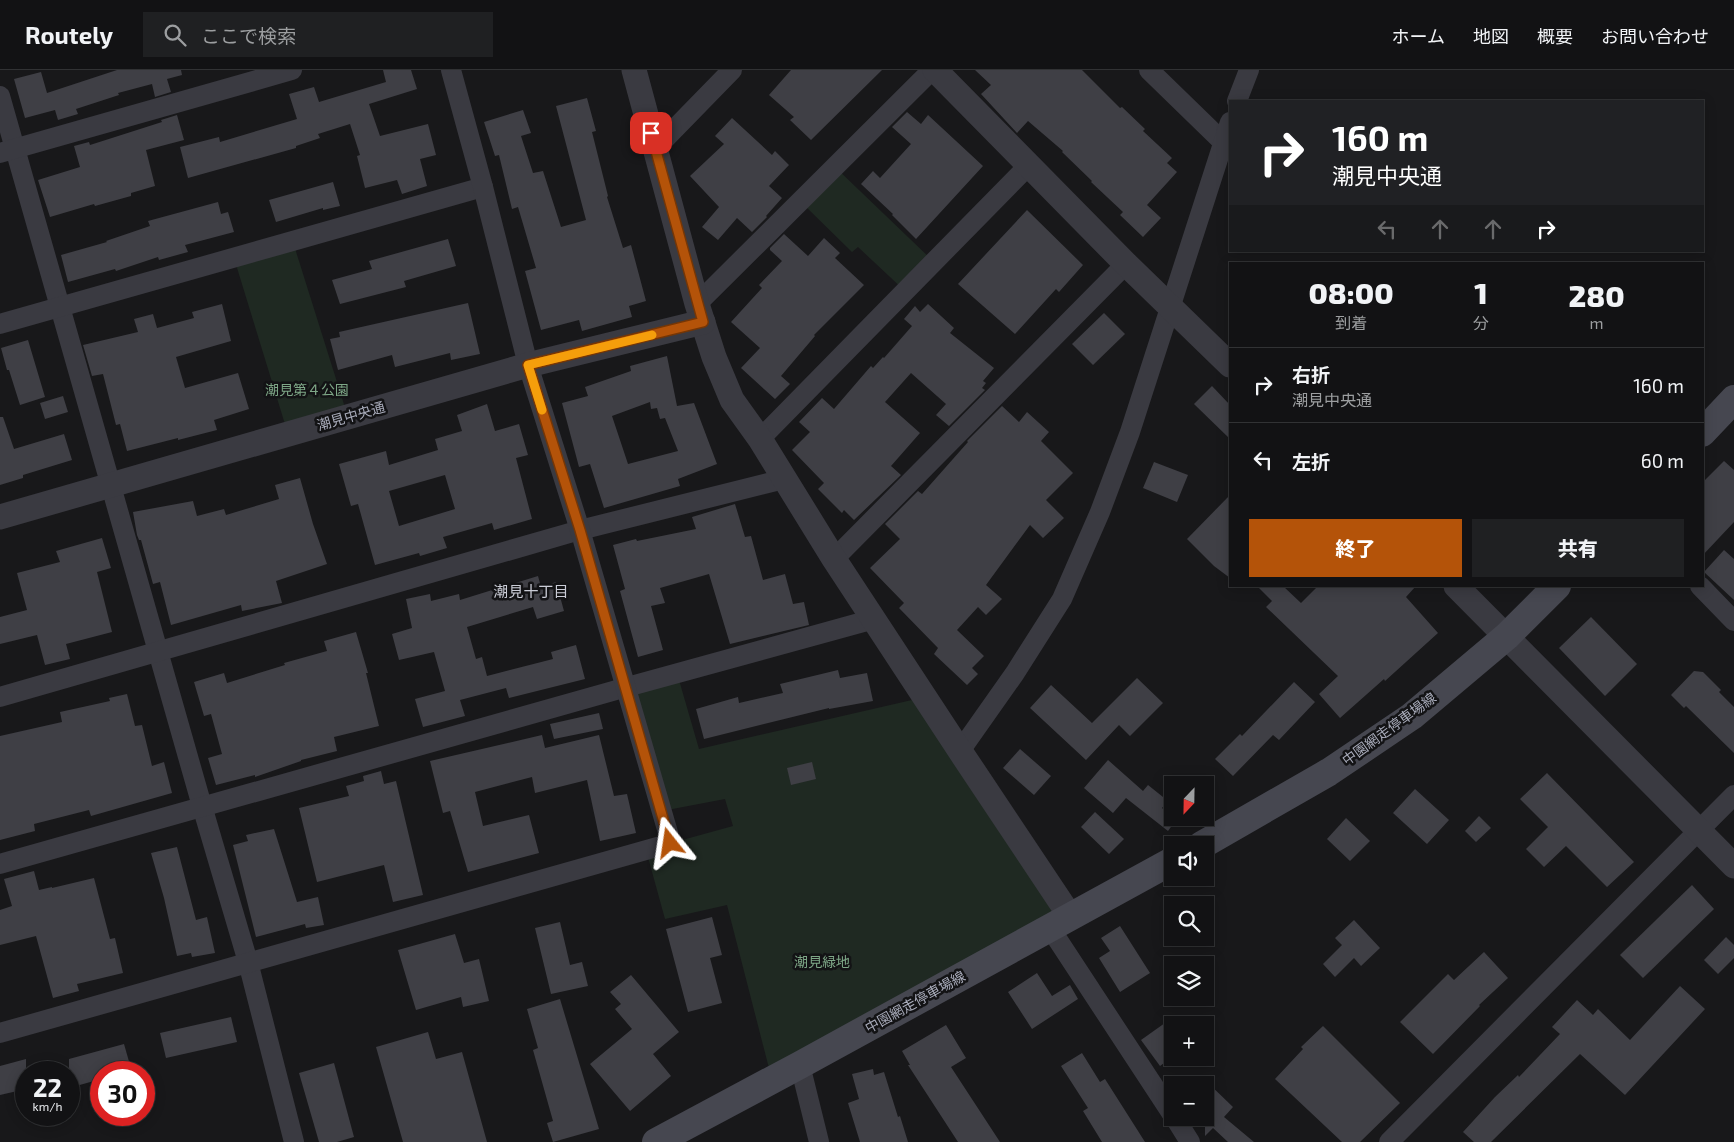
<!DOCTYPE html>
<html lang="ja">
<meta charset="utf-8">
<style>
body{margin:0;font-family:"Exo 2","Noto Sans JP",sans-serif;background:#1f2022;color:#f1f3f6;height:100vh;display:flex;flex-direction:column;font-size:19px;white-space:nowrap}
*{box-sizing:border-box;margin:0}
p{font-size:16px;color:#9c9ea0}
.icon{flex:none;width:28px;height:28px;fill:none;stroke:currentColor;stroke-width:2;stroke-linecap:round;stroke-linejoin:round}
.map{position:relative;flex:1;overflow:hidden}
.details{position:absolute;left:1229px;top:192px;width:475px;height:325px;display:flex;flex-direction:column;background:#121214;border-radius:0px;box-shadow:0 2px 12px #0003,0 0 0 1px #313234}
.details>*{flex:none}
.banner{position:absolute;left:1229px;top:30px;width:475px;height:152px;border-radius:0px;box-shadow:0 2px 12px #0003,0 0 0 1px #313234;background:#202124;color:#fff;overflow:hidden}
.needle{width:32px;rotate:202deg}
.fabs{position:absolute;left:1164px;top:706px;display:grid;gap:10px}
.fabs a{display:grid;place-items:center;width:50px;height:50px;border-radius:0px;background:#121214;box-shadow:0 2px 12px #0003,0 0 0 1px #313234;font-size:25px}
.speed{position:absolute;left:15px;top:991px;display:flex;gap:10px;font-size:25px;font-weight:700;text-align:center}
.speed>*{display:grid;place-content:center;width:65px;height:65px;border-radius:50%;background:#121214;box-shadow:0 2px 12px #0003,0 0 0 1px #313234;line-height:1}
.speed small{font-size:12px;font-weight:400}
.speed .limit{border:8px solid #d22;background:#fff;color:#111}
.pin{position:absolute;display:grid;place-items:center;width:42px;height:42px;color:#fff;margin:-21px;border-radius:10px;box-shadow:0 2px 8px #0006}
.me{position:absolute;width:55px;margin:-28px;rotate:345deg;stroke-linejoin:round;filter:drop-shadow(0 0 4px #0008)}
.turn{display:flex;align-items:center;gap:18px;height:105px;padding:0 20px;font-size:22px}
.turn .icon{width:65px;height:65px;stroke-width:2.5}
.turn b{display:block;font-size:35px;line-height:42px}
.lanes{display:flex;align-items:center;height:48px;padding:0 20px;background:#0003;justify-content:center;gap:25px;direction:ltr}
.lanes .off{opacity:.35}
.eta{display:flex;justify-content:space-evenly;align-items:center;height:85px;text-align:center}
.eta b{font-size:30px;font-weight:800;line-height:35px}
.primary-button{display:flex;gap:10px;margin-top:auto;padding:10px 20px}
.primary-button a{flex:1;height:58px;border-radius:0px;background:#b45309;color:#fff;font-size:20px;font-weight:800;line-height:58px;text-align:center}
.primary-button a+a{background:#1f2022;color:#f1f3f6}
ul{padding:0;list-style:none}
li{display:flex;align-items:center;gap:15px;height:75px;padding:0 20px;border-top:1px solid #313234}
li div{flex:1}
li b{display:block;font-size:19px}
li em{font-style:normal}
header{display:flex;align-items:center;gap:30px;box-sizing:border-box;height:70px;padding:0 25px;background:#121214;border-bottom:1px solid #313234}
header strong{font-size:24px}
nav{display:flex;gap:28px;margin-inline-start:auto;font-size:18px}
.search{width:350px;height:45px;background:#1f2022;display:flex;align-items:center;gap:12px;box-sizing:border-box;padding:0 18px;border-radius:0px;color:#9c9ea0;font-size:19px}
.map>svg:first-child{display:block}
</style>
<header>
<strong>Routely</strong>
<div class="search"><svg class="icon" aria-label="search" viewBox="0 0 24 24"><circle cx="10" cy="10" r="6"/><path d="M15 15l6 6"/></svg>ここで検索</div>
<nav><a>ホーム</a><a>地図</a><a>概要</a><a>お問い合わせ</a></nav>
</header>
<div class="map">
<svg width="1734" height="1072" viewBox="0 0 1734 1072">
<rect width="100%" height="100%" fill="#18181a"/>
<!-- green -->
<g fill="#1f2922">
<polygon points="835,97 934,192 905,221 858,177 852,182 801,132"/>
<polygon points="293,172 348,347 288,364 234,188"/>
<polygon points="677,603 699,679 925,627 1070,846 772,1010 727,835 665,849 646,780 733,756 725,729 662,741 627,617"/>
</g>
<!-- building -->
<g fill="#3f3f45" fill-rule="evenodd">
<polygon points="117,0 181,0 182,5 167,9 171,22 155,27 152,14 118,23 119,25 76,39 78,44 58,50 55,40 25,48 14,9 41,2 47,23"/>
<polygon points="383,0 411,0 417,19 369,34 380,66 428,54 436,85 420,89 427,116 402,124 397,110 365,118 357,86 360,85 350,54 318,64 320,68 296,76 296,78 188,108 180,77 219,67 220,72 297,49 289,24 314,17 319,32 386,12"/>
<polygon points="791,0 882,0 811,70 790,50 794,47 769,25"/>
<polygon points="975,0 1082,0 1120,38 1122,37 1145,59 1143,61 1172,88 1167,93 1177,102 1147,135 1161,148 1143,167 1120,145 1123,142 1091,112 1092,111 1062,82 1063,81 1028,51 1017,63 981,24 991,15"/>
<polygon points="587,28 596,61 592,62 608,126 607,127 623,178 631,175 646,231 629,236 632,247 582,261 579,250 541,260 525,201 536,198 518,137 512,139 499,85 495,86 484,52 523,40 531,63 521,66 533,103 543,101 561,157 586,150 556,36"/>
<polygon points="907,42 921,54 928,45 983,96 916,169 892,145 893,144 861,114 873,101 880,108 911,74 892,57"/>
<polygon points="177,45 184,70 146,80 155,116 131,123 131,126 95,136 94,134 50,147 38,110 80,97 74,76 89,72 90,75 162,52 161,50"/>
<polygon points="732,48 772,85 775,81 789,95 769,116 782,128 766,146 767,147 752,162 737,148 718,170 702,157 719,137 690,106 724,74 715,66"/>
<polygon points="333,112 340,136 323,140 323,138 276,152 269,130"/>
<polygon points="218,132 221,144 228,142 234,162 185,175 188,182 159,190 158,187 116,201 115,199 68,212 61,185 107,172 106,171 150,156 148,151"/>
<polygon points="1027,140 1083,195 1059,222 1056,219 1015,264 958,214"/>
<polygon points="784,164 808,186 824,168 840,183 835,188 864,215 814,265 815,266 781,306 790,314 775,329 741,298 760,278 731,252 762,218 759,215 782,191 770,180 770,178"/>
<polygon points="448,169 456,196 404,211 406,217 340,234 332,210 372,199 369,191"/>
<polygon points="468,233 480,284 451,290 450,283 395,297 392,285 338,300 330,269 340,267 339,262"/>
<polygon points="222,234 231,271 176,287 185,318 238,303 249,339 214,350 217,360 178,370 178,368 127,381 120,354 116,355 103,304 92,306 83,275 138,262 134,249 153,244 157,258 194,248 192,242"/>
<polygon points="928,234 954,258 950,263 994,298 983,311 986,313 982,318 985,320 949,356 936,345 946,334 911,303 885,332 920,363 891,396 901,405 854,450 844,440 842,443 818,419 824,413 792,380 810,362 799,352 822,328 834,339 871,296 873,298 883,287 884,288 912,256 904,249 915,236 920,242"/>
<polygon points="1104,243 1125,264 1093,295 1072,274"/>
<polygon points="28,270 45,327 20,335 9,300 7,300 1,278"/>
<path d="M 667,286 L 677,336 L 694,333 L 717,394 L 678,409 L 680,416 L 604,438 L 590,394 L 579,397 L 562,333 L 588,326 L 585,317 L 631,301 L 630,296 ZM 650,332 L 651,339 L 657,338 L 660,349 L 665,348 L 678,381 L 628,394 L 612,346 Z"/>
<polygon points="1212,316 1230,335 1230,369 1194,334"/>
<polygon points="63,326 68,342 45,349 40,333"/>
<path d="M 487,334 L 495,361 L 519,354 L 528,385 L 516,388 L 532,449 L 494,460 L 492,453 L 443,467 L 447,478 L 420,486 L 419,483 L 375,495 L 358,434 L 351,436 L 339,394 L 386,381 L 389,395 L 438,380 L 435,369 L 462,361 L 457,345 ZM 445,405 L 455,439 L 399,456 L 389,421 Z"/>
<polygon points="1002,336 1019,352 1027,342 1049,362 1041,371 1073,403 1046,430 1064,448 1043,468 1030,455 986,515 1002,529 986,545 978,537 957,560 984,586 972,598 978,604 967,615 934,584 938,578 899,538 904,533 870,498 900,469 885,454 918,421 922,424 968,372 967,371"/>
<polygon points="0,347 3,347 14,379 64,364 72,390 23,405 23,408 0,415"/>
<polygon points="1724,391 1734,400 1734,452 1702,486 1702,413"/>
<polygon points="1154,392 1188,405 1177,432 1143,418"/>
<polygon points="300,408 313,454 327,494 276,511 282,533 242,541 241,535 171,555 160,512 153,514 141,470 139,470 137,465 133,442 193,431 197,446 224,439 226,445 279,429 275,415"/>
<polygon points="1230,425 1230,508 1214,496 1187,469"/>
<polygon points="735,434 745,467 751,466 763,510 785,504 793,534 804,532 809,555 730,574 709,504 660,518 665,533 651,536 663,580 638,587 620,521 625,519 613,475 636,469 637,471 696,459 692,447"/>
<polygon points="102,468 111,498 97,502 112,562 66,574 70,589 45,595 37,565 0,574 0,547 27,540 17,503 60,492 56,481"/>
<polygon points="1724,480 1734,489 1734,530 1704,502"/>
<polygon points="538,506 541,517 556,512 564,541 537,549 533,537 467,557 476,589 482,587 487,606 553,589 551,582 576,575 585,609 509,628 506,618 460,630 465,646 423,657 415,629 445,621 434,582 399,590 392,564 412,558 406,529 430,524 431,531 459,524 460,530"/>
<polygon points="1257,516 1283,516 1301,533 1318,516 1416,516 1406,527 1438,563 1385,611 1384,609 1340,648 1319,624 1338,606 1266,537 1272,531"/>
<polygon points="1591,547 1637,594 1605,626 1559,578"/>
<polygon points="356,562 368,603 366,603 379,656 334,667 337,681 301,690 301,691 255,707 255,705 216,715 208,688 222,684 211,644 204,646 194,612 224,603 227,613 285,595 284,593 327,581 324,571"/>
<polygon points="838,600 840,608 867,603 873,631 829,639 829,638 704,669 696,639 738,627 739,633 783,623 780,614"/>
<polygon points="1694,601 1703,602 1721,620 1719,622 1734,637 1734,683 1686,636 1684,638 1671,625"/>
<polygon points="1137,608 1163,633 1130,666 1119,655 1086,690 1030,638 1051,615 1092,653"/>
<polygon points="1294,612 1315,632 1279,670 1273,665 1233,706 1215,689 1240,664 1242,666"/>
<polygon points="127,624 135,656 142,655 152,696 164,692 172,723 91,746 89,740 34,754 35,761 0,770 0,666 62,652 60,642 110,631 109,628"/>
<polygon points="599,643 603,659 554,669 550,654"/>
<polygon points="542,665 545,678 599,665 614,726 627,724 636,763 600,771 587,710 535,723 532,707 475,722 483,756 529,745 539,783 468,802 450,741 443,743 430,691"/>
<polygon points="1020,679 1051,706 1034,725 1003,698"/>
<polygon points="1108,690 1143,721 1148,715 1168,731 1162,738 1176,750 1168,761 1126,728 1113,743 1084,718"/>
<polygon points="812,692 816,709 791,715 787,698"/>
<polygon points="381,701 384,714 396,711 423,825 393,832 384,795 317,812 299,738 349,726 346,716 364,711 363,706"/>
<polygon points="1547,703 1634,792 1607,817 1566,776 1544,797 1526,779 1548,757 1520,729"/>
<polygon points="1415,719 1449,750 1427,774 1393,743"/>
<polygon points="1095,742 1124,769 1109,784 1081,757"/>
<polygon points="1479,746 1491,758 1476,772 1465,761"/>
<polygon points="1346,748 1370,771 1350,791 1327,769"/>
<polygon points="274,759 297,832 318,827 324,855 306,858 305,854 256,867 233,775 248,771 246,765"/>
<polygon points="177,777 196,850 207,847 215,883 192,887 191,883 177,886 164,828 151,783"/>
<polygon points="34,801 39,820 52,817 52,818 94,808 110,869 115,868 123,903 77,914 79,921 53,928 36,866 0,875 0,840 12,836 4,809"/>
<polygon points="1692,815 1714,839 1643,908 1620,885"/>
<polygon points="712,847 722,885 710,888 722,933 688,942 666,859"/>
<polygon points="1354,850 1380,878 1361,896 1354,888 1335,907 1323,894 1342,875 1335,868"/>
<polygon points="560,852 570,895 582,892 588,916 551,924 535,858"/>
<polygon points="1120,856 1150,903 1120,922 1099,888 1110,881 1101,868"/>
<polygon points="455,864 464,893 479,889 489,931 463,937 461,927 416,940 398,880"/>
<polygon points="1726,867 1734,875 1734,888 1718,904 1704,890"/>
<polygon points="1484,882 1508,908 1479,935 1480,936 1433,984 1400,952 1448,904 1454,910"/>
<polygon points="1037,903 1052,926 1070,915 1078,929 1032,959 1008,922"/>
<polygon points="631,905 679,962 653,984 671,1006 630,1041 590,994 632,959 615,939 621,934 610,922"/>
<polygon points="1680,916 1705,939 1625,1025 1580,984 1491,1072 1474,1072 1463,1062 1495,1027 1518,1005 1519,1007 1560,964 1552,957 1577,930 1593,945 1598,939 1630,970"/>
<polygon points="560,929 599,1059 553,1072 547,1053 553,1051 533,980 538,978 527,939"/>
<polygon points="231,947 237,972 166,988 160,963"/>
<polygon points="1172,948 1172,987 1160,996 1141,970"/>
<polygon points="946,955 966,988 951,997 1000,1072 958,1072 908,995 910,995 902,981"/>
<polygon points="1323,956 1400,1033 1360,1072 1342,1072 1275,1009 1303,979 1301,977"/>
<polygon points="428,962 436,989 462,982 487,1072 403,1072 376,977"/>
<polygon points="124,974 132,1002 101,1002 101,1009 69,1018 69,989"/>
<polygon points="1082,983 1100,1012 1105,1009 1145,1072 1102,1072 1083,1041 1088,1038 1061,996"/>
<polygon points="26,989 26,1019 0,1025 0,996"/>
<polygon points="334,993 354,1067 337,1072 319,1072 299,1003"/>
<polygon points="873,999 874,1005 884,1002 898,1047 900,1046 908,1072 860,1072 848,1033 859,1029 852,1004"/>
<polygon points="1205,1010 1233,1037 1224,1047 1254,1072 1228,1072 1213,1058 1205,1066 1205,1051 1202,1048 1205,1048"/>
</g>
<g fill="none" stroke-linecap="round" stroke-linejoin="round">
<!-- minor -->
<g stroke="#3a3a41" stroke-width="20">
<polyline points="1149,0 1223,72"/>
<polyline points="0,26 202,736 248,892 294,1072"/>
<polyline points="1237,31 1249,0"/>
<polyline points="655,79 732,0"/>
<polyline points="0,83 292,0"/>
<polyline points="697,234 932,0"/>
<polyline points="0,254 483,117"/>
<polyline points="760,369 1028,96"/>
<polyline points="834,489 1126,194"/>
<polyline points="1700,516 1734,551"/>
<polyline points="0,627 580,460 784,409"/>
<polyline points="960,681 1015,603 1062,529 1100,442 1130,362 1230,52"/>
<polyline points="0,794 627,617 874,549"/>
<polyline points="1050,858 1172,1044"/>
<polyline points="0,963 671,773 580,460 528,295 483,117 451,0"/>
<polyline points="800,995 819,1072"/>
<polyline points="1175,1048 1190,1072"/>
<polyline points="1389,1072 1734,725"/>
</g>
<!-- tertiary -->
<g stroke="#3a3a41" stroke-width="25">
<polyline points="634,0 697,234 714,287 732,330 760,369 834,489 960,681 1070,846"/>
<polyline points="935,0 1126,194 1230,295"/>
<polyline points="0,447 528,295 703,252"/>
<polyline points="1456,516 1734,796"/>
</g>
<!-- secondary -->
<g stroke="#464750" stroke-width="28">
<polyline points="1702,363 1734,329"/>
<polyline points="1202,775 1329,702 1412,646 1507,566 1557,516"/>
<polyline points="656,1072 800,995 1172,791"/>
</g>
</g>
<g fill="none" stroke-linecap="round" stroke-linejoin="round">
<!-- route casing -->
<g stroke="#753606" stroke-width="12">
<polyline id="route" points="651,63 703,252 528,295 580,460 670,773"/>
</g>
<!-- route -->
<use href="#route" stroke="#b45309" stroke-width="9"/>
<!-- slow -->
<polyline stroke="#f59e0b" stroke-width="9" points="542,340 528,295 652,265"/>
</g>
<g text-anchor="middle" stroke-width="5" stroke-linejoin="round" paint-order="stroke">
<!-- park labels -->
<g font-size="14" fill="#7ea787" stroke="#131315">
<text x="307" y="325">潮見第４公園</text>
<text x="822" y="897">潮見緑地</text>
</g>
<!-- street labels -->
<g font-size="14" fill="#a9acbb" stroke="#131315">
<text transform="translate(351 346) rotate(-16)" y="5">潮見中央通</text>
<text transform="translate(1389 659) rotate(-36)" y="5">中園網走停車場線</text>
<text transform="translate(915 932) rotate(-29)" y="5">中園網走停車場線</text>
</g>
<!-- neighbourhood labels -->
<g font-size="15" fill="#caccd6" stroke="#131315">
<text x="531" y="527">潮見十丁目</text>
</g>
</g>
</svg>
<div class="fabs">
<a><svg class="needle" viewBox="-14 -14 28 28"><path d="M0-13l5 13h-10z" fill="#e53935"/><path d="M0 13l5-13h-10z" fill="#9c9ea0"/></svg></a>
<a><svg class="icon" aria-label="sound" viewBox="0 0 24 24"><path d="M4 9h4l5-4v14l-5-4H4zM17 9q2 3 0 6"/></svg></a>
<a><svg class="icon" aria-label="search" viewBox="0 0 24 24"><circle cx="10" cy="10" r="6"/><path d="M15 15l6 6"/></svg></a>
<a><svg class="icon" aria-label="layers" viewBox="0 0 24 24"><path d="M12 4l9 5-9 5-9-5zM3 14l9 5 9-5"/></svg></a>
<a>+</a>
<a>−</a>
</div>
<div class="speed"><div>22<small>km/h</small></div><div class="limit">30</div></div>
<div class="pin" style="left:651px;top:63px;background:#d93025"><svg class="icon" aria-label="arrive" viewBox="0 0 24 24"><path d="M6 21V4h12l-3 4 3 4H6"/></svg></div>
<svg class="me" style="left:670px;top:773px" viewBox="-20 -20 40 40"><path d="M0-17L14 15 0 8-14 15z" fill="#b45309" stroke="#fff" stroke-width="4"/></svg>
<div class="banner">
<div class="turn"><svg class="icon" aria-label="right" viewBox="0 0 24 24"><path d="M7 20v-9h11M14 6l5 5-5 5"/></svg><div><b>160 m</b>潮見中央通</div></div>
<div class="lanes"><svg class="icon off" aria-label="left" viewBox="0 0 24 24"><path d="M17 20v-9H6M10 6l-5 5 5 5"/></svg><svg class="icon off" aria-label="ahead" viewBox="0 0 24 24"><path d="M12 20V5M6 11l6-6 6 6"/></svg><svg class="icon off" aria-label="ahead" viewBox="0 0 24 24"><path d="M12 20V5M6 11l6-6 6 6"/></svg><svg class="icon" aria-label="right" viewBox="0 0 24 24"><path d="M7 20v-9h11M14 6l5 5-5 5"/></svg></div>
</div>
<section class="details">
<div class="eta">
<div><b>08:00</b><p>到着</p></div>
<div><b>1</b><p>分</p></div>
<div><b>280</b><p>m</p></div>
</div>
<ul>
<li><svg class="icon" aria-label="right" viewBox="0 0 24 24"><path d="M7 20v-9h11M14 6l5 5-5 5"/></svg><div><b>右折</b><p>潮見中央通</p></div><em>160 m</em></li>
<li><svg class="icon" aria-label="left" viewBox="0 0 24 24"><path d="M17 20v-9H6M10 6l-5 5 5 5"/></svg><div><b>左折</b></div><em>60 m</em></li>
</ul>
<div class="primary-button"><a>終了</a><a>共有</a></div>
</section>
</div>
